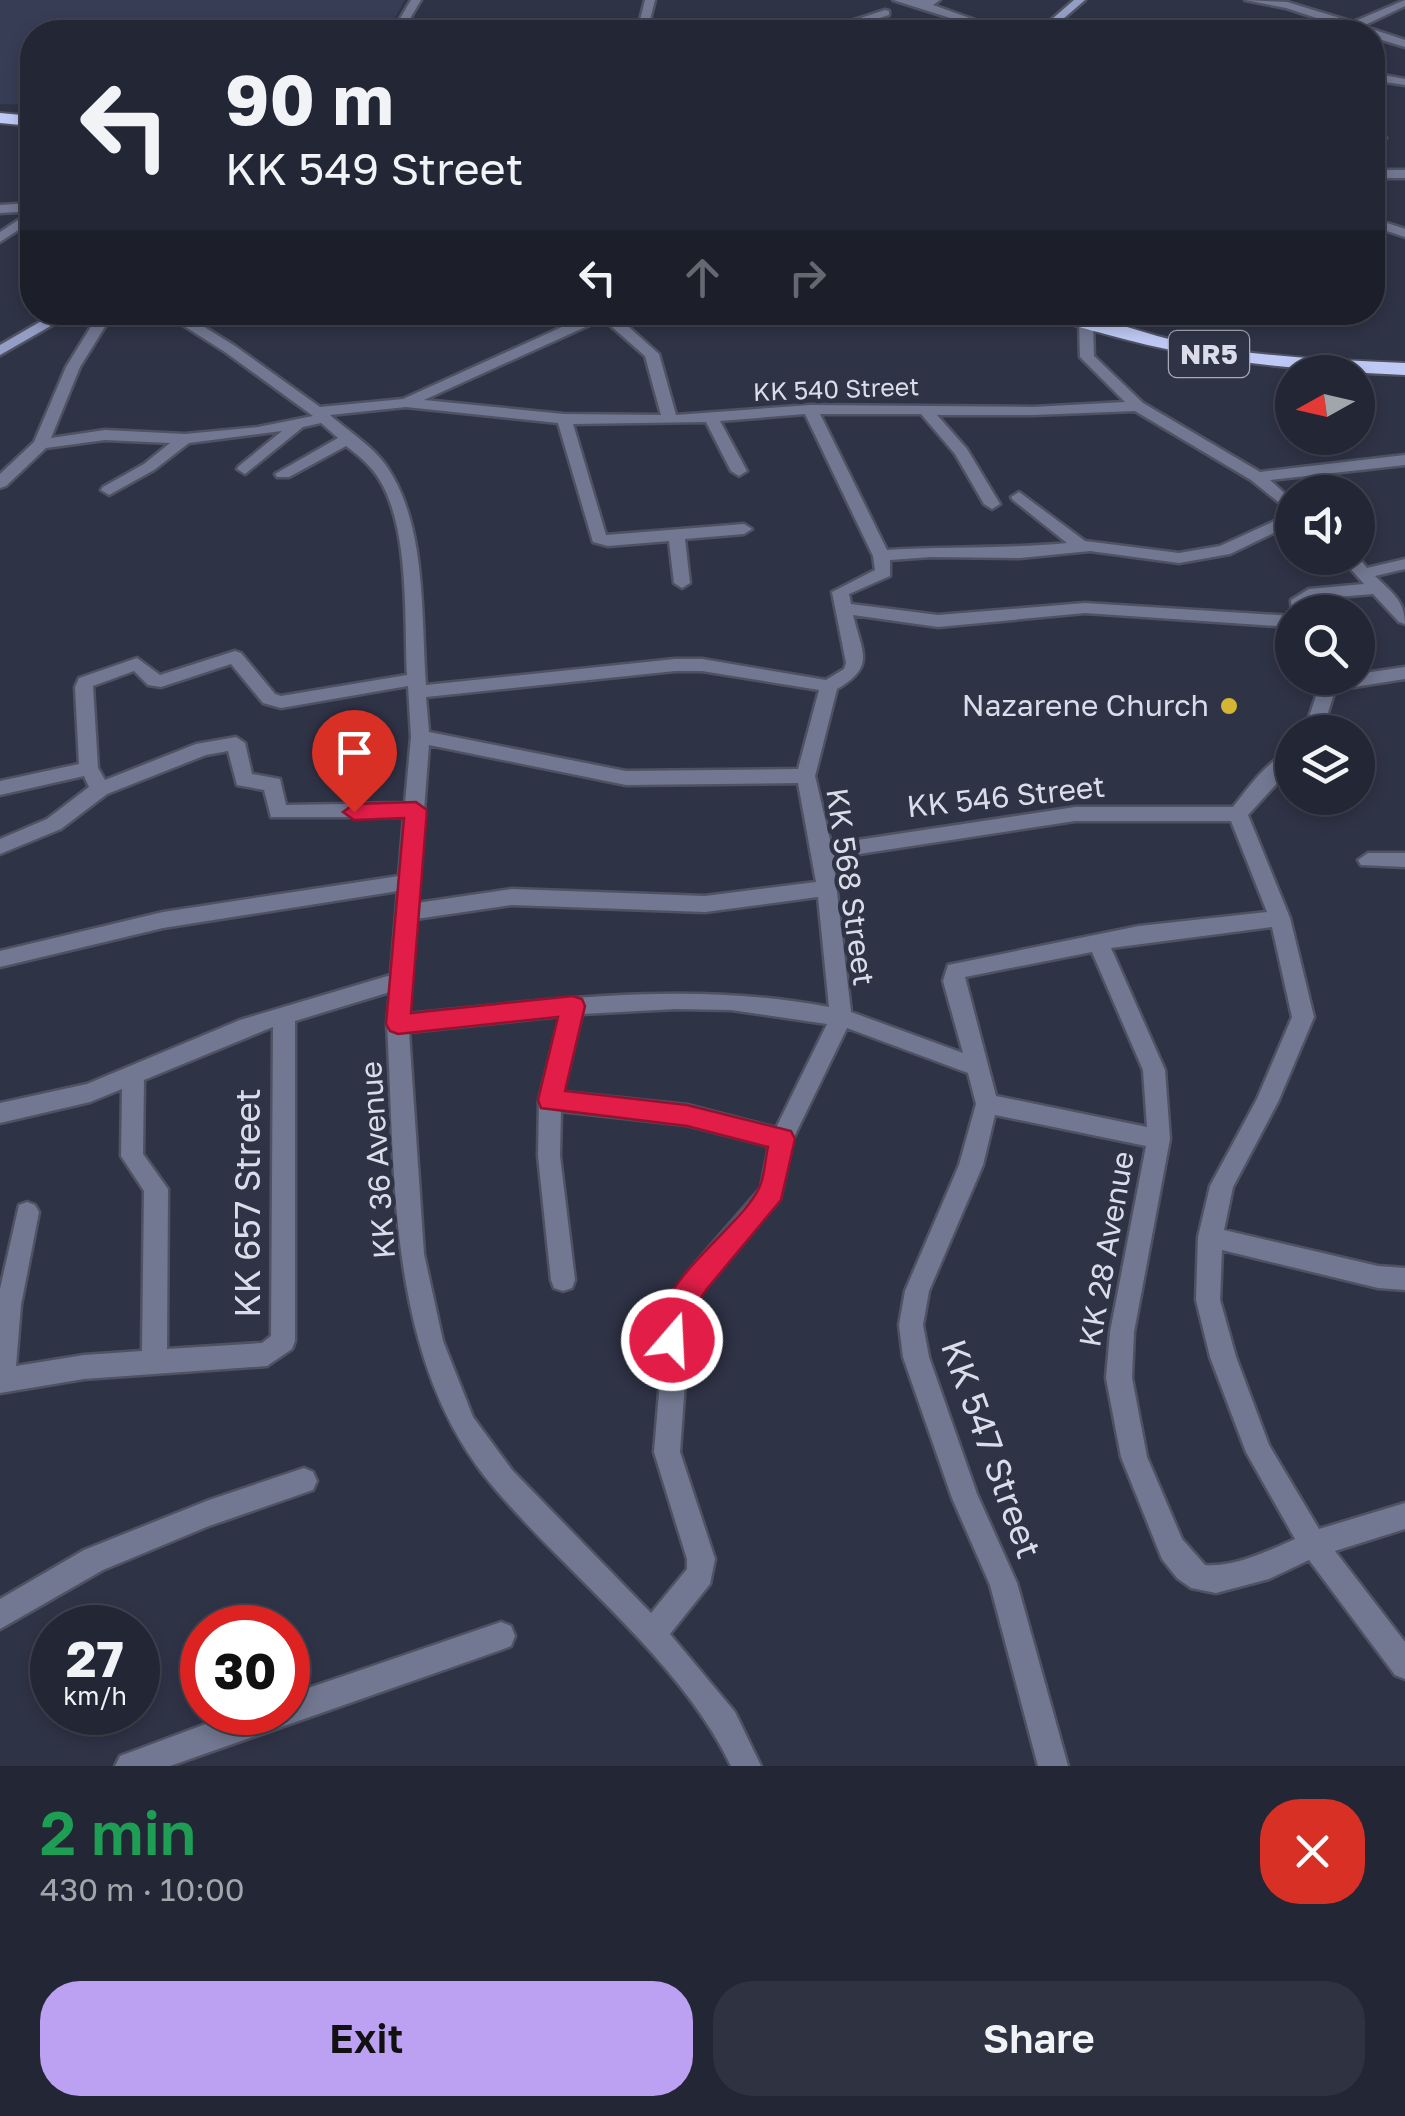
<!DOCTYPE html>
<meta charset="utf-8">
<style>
body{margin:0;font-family:"Golos Text",sans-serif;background:#2f3240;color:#f1f3f6;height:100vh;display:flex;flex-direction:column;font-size:38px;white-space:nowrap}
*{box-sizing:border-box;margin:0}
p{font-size:32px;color:#a3a5ac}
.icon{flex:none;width:55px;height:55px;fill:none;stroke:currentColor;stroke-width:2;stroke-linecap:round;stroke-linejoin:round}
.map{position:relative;height:1766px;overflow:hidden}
.panel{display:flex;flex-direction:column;background:#232634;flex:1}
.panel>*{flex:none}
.hud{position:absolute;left:20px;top:20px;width:1365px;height:305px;border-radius:40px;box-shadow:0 5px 15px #0003,0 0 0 2px #40434f;background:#232634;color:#f1f3f6;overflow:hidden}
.needle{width:65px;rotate:262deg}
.controls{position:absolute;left:1275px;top:355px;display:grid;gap:20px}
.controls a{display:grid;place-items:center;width:100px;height:100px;border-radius:50%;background:#232634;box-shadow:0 5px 15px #0003,0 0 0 2px #40434f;font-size:50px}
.speed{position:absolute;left:30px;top:1605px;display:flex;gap:20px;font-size:50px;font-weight:700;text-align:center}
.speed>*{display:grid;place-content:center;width:130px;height:130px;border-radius:50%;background:#232634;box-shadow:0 5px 15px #0003,0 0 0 2px #40434f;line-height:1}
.speed small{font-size:25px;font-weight:400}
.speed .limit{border:15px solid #d22;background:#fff;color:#111}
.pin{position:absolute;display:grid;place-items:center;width:85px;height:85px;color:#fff;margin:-102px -42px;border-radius:50% 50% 50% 0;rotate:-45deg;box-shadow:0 0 10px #0007}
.pin .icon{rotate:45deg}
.me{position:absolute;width:110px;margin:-55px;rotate:19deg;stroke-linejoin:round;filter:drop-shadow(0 0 8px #0008)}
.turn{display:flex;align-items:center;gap:35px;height:210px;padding:0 40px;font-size:45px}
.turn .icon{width:130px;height:130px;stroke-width:2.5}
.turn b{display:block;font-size:70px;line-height:85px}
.lanes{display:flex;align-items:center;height:95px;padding:0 40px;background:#0003;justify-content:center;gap:50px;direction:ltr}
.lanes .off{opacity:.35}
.round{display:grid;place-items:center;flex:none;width:105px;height:105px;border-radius:40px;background:#2f3240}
.summary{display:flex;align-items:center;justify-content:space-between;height:170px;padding:0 40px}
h1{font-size:60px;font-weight:600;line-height:75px;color:#1e9e55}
.button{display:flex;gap:20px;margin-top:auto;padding:20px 40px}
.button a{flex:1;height:115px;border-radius:40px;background:#bca0f2;color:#111;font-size:40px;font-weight:600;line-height:115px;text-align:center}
.button a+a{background:#2f3240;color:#f1f3f6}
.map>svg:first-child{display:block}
</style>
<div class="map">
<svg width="1405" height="1766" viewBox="0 0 1405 1766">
<rect width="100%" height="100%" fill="#2f3346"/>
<!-- built -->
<polygon fill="#373d55" points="0,0 405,0 387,32 32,32 32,105 0,104"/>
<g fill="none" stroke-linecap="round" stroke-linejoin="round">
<!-- minor casing -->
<g stroke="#4e5263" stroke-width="5">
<g id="minor">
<polygon points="411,0 421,0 402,32 392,32"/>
<polygon points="645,0 655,0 647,32 637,32"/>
<polygon points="893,0 940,0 933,5 1009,32 995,32"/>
<polygon points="1245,0 1287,2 1353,22 1405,0 1405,6 1363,26 1405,40 1405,47 1372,37 1372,32 1344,31 1344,27 1286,8"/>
<polygon points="885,10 889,11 889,15 840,31 712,32 717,29 839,25"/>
<polygon points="1372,73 1405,79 1405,85 1372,80"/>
<polygon points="1372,133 1384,135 1386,138 1372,141"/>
<rect x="1372" y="170" width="33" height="8"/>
<polygon points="32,203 32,211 0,213 0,205"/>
<polygon points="32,211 32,221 0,242 0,232"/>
<polygon points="1372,218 1405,229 1405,237 1372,226"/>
<path d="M 100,312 L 114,312 L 80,367 L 51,438 L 105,430 L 185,434 L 258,427 L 313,416 L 225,352 L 162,312 L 180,312 L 235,346 L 320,407 L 403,399 L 595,312 L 612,312 L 659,354 L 676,415 L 810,405 L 1033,407 L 1125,402 L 1080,357 L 1079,324 L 1086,320 L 1093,324 L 1094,356 L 1143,403 L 1260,472 L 1405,455 L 1405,465 L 1270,480 L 1292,500 L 1292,513 L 1251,480 L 1135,411 L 1033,415 L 937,415 L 967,449 L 1000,504 L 992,509 L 984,504 L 955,454 L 921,414 L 820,414 L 887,550 C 947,546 1007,549 1067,543 L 1013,500 L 1011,497 L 1019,492 L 1085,541 L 1179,553 L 1220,546 L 1292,513 L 1292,524 L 1230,554 L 1179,563 L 1090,551 L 1020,558 L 931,557 L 890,560 L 890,576 L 849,594 L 851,604 L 938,615 L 1085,603 L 1292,616 L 1292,627 L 1085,613 L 938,627 L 853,615 C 862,653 876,666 837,689 L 815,776 L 831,844 L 1075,807 L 1233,807 C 1248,788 1269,758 1292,751 L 1292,767 L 1248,815 L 1290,918 L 1314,1017 L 1278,1102 L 1233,1187 L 1224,1230 L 1378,1266 L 1405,1268 L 1405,1290 L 1378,1288 L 1222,1250 L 1220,1300 L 1236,1357 L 1269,1445 L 1319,1529 L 1405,1503 L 1405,1529 L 1335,1551 L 1405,1642 L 1405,1679 L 1395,1675 L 1309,1560 L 1269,1579 L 1216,1593 L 1191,1588 L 1177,1578 L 1162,1559 L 1121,1457 L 1106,1378 L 1110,1332 L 1146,1146 L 995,1115 L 983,1165 L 929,1291 L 923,1325 L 929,1357 L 977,1494 L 1017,1583 L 1068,1766 L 1038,1766 L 990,1585 L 952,1498 L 903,1357 L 899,1325 L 905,1291 L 959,1165 L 976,1104 L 968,1073 L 847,1028 L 793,1139 L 780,1199 L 705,1289 L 690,1312 L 680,1452 L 715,1559 L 710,1584 L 670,1634 L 735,1712 L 761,1766 L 731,1766 C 682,1662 569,1576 495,1489 C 386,1362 396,1181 387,1024 L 390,992 L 295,1021 L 295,1341 L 292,1349 L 267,1366 L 84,1379 L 0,1393 L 0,1289 L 19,1205 L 27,1202 L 35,1205 L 39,1212 L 21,1305 L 16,1366 L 84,1355 L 142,1351 L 144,1191 L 121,1156 L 122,1089 L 90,1102 L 0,1123 L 0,1103 L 87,1084 L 240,1020 L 391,975 L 398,891 L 163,928 L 0,967 L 0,951 L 163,912 L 399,876 L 404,817 L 271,817 L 264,790 L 237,785 L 228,751 L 206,755 L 107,794 L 61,829 L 0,854 L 0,839 L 47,819 L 89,787 L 84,776 L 0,795 L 0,781 L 79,764 L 75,687 L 79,678 L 137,658 L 160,675 L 235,651 L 241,653 L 275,694 L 281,696 L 407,675 C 404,616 411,511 370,467 C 363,459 354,452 346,446 L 289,477 L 277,477 L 275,474 L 338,438 L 321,423 L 303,427 L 245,474 L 237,469 L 239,466 L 282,431 L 189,443 L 154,470 L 109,495 L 101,490 L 103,487 L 144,464 L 170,443 L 105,440 L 46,448 L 6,486 L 0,488 L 0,474 L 34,442 L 66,367 ZM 603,319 L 645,356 L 661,415 L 564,414 L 424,400 ZM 406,407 L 558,423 L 593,542 L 608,546 L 669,541 L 674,583 L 682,588 L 690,583 L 685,539 L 744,534 L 752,529 L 744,524 L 606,535 L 573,424 L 706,422 L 731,471 L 739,476 L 747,471 L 720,421 L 805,414 L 873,556 L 875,570 L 832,592 L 846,663 L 844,669 L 826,680 L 702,659 L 675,659 L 426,685 C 421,616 427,526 387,467 C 374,447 348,431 330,415 ZM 231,664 L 263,703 L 281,708 L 408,686 L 411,737 L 405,803 L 286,805 L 280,779 L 252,774 L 245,743 L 236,737 L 196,744 L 105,780 L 98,768 L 93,686 L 134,671 L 148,685 L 161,687 ZM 675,671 L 702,671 L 819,690 L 798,769 L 626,771 L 429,732 L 426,697 ZM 429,745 L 626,785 L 798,783 L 816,882 L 705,896 L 512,889 L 417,903 ZM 1075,821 L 1231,821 L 1267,912 L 1139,926 L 948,965 L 943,981 L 963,1053 L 851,1012 L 833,858 ZM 818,897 L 829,1007 C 689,980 550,1000 409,1014 L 416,919 L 512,905 L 705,912 ZM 1272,927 L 1292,1017 L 1257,1099 L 1210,1186 L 1198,1237 L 1196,1300 L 1210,1357 L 1246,1452 L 1295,1539 C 1268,1551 1235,1567 1205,1565 L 1182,1539 L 1147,1457 L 1132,1378 L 1134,1332 L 1170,1139 L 1165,1070 L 1111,948 ZM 1092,952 L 1143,1070 L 1147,1127 L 996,1096 L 965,977 ZM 676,1009 L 731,1010 L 827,1024 L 776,1128 L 687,1105 L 563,1092 L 582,1014 ZM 560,1016 L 539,1100 L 538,1156 L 551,1280 L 554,1288 L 563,1291 L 572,1288 L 575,1280 L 560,1156 L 561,1111 L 687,1125 L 769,1146 L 761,1188 L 687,1273 L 666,1310 L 654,1452 L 687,1559 L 687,1569 L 651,1613 L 512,1470 L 473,1417 L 443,1341 L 424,1254 L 409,1032 ZM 273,1027 L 271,1336 L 262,1343 L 167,1349 L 168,1189 L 143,1154 L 144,1080 Z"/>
<polygon points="900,312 886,322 864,317 871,313"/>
<path d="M 1358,557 L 1367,568 L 1405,559 L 1405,569 L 1375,576 C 1390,591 1405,600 1405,624 L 1399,622 L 1373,594 L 1313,599 L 1307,602 L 1306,612 L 1292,612 L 1292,616 L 1291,600 L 1309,589 L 1364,584 L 1341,558 Z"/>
<polygon points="1405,667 1405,679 1335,690 1322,732 1304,732 1321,681 1358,678 1358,674"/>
<polygon points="1368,853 1405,853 1405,867 1361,865 1358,860"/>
<polygon points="304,1468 313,1472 317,1481 313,1490 209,1526 103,1570 0,1629 0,1599 84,1550 209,1500"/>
<polygon points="501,1622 511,1626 515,1636 511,1646 501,1650 170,1766 115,1766 120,1756 238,1712 288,1712 288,1695"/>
</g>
</g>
<!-- secondary casing -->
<g stroke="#4e5263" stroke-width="5">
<g id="secondary">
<polygon points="1074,0 1085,0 1048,32 1037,32"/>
<polygon points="57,312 75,312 0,355 0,345"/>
</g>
</g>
<!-- trunk casing -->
<g stroke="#4e5263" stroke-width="4">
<g id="trunk">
<polygon points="0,113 32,116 32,126 0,123"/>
<path d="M 1048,312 C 1094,312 1137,333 1183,342 C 1256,357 1331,360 1405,363 L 1405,375 C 1304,371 1204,362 1105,334 C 1087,329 1062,324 1048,312 Z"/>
</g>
</g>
<!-- minor -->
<use href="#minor" fill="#727891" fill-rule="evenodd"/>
<!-- secondary -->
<use href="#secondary" fill="#949ec5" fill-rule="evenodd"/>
<!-- trunk -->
<use href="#trunk" fill="#bec9f5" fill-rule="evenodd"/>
</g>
<!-- route -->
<path fill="#e11d48" stroke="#92132f" stroke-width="2.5" d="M 416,802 L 427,810 L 411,1013 L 573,996 L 582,999 L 585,1006 L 565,1091 L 687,1105 L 791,1131 L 795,1139 L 781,1200 L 706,1290 L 691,1314 L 683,1349 L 672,1353 L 662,1349 C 637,1292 742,1229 760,1186 C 765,1174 765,1159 768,1147 L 687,1126 L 541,1108 L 538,1100 L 558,1017 L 398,1034 L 390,1031 L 386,1024 L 404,818 L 354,820 L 343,812 L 354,804 Z"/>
<!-- markers -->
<circle fill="#d5b534" stroke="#2f3346" stroke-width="4" cx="1229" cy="706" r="10"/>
<g text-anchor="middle" stroke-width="9" stroke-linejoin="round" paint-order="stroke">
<!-- far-street labels -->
<g font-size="25" fill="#dadde9" stroke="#2f3346">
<text transform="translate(836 389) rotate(-2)" y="9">KK 540 Street</text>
</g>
<!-- shield labels -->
<rect fill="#2f3346" stroke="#a7aab8" stroke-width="2.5" x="1169" y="331" width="80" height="46" rx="8"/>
<g font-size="28" font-weight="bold" fill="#dadde9">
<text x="1209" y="364">NR5</text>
</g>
<!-- poi labels -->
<g font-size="30" fill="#dadde9" stroke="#2f3346" text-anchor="end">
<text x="1209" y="716">Nazarene Church</text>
</g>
<!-- street labels -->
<g font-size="30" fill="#dadde9" stroke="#2f3346">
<text transform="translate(1006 797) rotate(-6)" y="10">KK 546 Street</text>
<text transform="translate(850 887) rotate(82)" y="10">KK 568 Street</text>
<text transform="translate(378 1160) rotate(-94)" y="10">KK 36 Avenue</text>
<text transform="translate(1107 1249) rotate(-80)" y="10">KK 28 Avenue</text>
</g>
<!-- near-street labels -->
<g font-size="35" fill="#dadde9" stroke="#2f3346">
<text transform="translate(248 1203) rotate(-90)" y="12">KK 657 Street</text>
<text transform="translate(991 1449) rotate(70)" y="12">KK 547 Street</text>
</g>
</g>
</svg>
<div class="controls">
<a><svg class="needle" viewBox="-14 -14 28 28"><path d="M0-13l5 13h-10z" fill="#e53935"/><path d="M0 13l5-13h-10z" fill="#a3a5ac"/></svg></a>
<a><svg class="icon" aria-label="sound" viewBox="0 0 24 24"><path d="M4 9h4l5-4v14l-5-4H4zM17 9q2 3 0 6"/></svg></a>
<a><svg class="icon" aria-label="search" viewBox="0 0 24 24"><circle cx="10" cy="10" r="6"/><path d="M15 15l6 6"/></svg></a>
<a><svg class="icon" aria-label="layers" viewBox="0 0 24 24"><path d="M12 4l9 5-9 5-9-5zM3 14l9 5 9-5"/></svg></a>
</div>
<div class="speed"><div>27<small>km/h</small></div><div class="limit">30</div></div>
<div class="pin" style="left:354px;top:812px;background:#d93025"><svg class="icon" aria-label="arrive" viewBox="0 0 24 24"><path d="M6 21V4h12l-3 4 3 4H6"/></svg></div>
<svg class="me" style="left:672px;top:1340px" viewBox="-20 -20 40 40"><circle r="17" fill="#e11d48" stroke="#fff" stroke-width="3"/><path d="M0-11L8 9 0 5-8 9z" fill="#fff"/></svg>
<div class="hud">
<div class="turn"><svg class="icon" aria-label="left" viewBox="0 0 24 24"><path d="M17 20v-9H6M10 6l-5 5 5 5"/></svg><div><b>90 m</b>KK 549 Street</div></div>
<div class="lanes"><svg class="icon" aria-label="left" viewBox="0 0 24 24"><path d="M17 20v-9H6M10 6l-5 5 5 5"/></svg><svg class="icon off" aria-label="ahead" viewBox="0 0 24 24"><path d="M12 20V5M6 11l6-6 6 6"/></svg><svg class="icon off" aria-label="right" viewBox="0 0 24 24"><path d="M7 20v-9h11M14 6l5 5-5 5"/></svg></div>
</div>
</div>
<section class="panel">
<div class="summary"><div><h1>2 min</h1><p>430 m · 10:00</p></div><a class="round" style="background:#d93025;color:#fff"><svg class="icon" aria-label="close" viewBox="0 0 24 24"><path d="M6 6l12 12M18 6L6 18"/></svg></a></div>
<div class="button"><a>Exit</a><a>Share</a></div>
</section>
